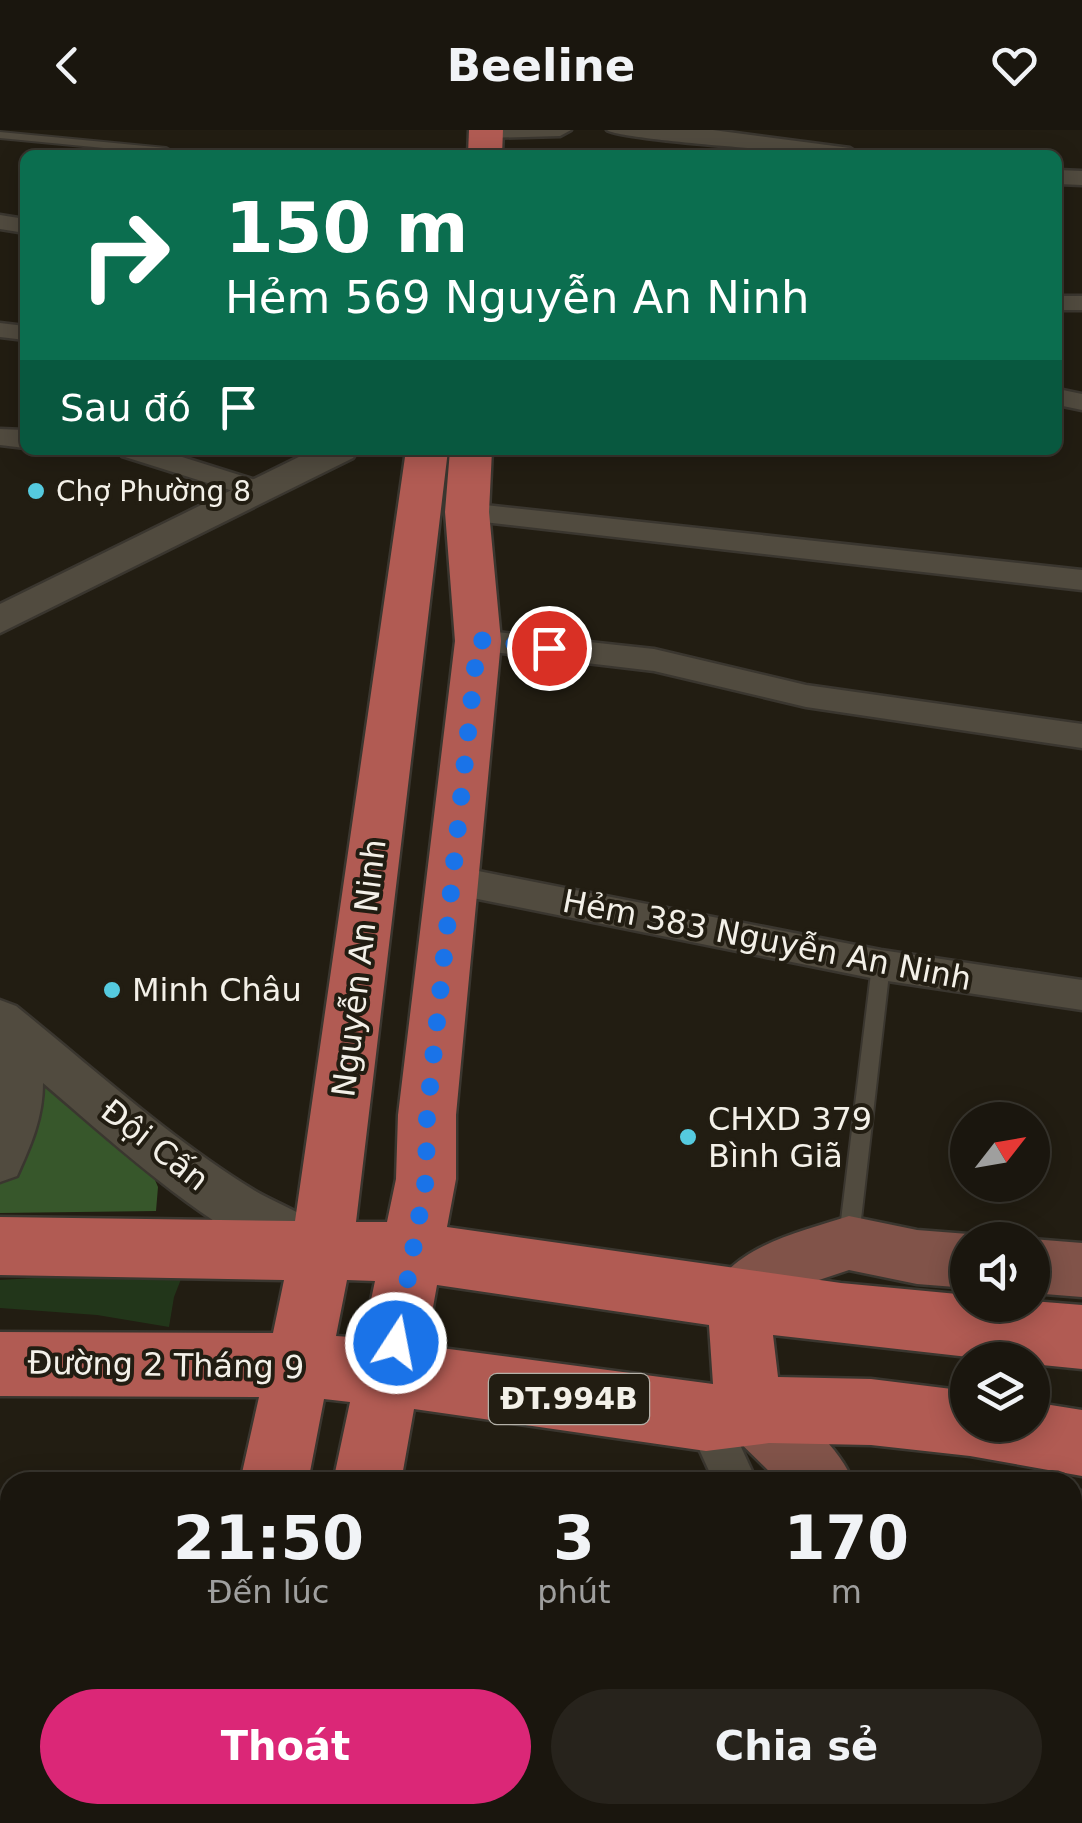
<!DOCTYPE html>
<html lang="vi">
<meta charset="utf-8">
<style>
body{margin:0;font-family:"DejaVu Sans",sans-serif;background:#27231c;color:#f1f3f6;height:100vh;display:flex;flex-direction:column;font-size:38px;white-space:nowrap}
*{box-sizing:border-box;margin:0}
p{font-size:32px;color:#9f9f9e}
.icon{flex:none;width:55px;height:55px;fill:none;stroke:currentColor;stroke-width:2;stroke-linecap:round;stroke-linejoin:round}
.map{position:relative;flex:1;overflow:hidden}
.panel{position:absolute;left:0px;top:1342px;width:1082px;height:352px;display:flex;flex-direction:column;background:#1a160e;border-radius:30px 30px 0 0;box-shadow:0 5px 25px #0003,0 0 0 2px #38352e}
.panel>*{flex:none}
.banner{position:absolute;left:20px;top:20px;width:1042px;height:305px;border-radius:15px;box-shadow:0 5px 25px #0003,0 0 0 2px #38352e;background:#0b6e4f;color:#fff;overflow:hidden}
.needle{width:65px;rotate:59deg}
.buttons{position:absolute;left:950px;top:972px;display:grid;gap:20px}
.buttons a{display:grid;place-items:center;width:100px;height:100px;border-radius:50%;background:#1a160e;box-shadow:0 5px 25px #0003,0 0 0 2px #38352e;font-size:50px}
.pin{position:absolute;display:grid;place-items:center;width:85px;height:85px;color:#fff;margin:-42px;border:5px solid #fff;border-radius:50%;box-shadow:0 2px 10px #0007}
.me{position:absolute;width:110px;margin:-55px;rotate:11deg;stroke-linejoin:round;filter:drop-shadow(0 0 8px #0008)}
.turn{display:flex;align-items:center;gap:35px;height:210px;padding:0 40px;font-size:45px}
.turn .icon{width:130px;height:130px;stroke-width:2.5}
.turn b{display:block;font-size:70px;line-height:85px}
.then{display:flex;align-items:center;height:95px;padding:0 40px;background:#0003;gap:20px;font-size:38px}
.eta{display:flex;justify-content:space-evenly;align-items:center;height:170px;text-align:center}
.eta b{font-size:60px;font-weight:600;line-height:70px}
.primary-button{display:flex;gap:20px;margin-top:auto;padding:20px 40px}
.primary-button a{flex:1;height:115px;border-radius:60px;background:#db2777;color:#fff;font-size:40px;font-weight:600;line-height:115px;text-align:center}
.primary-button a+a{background:#27231c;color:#f1f3f6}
header{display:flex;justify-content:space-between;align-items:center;height:130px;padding:0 40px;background:#1a160e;font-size:45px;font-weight:600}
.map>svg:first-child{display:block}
</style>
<header><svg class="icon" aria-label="back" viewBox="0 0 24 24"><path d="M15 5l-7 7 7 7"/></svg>Beeline<svg class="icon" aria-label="heart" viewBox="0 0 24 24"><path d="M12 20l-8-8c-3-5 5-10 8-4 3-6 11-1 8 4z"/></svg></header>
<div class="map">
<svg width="1082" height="1693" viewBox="0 0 1082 1693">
<rect width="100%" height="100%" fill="#221d12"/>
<!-- green -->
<polygon fill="#22361a" points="185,1139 174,1167 169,1197 97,1185 0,1178 0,1150"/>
<!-- forest -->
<polygon fill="#37572b" points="38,942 152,1043 158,1057 156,1081 0,1083 0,1054 13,1039"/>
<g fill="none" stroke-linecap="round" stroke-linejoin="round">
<!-- service casing -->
<g stroke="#3a362f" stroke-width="4">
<g id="service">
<polygon points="0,2 166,18 171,21 166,24 0,8"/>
<polygon points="881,828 887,830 890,835 859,1107 856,1114 849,1116 842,1114 839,1107 872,835 875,830"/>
</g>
</g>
<!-- minor casing -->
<g stroke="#3a362f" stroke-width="5">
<g id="minor">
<polygon points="477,0 571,0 560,6 486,8 478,7"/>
<path d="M 607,0 L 713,0 L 850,18 L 861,25 C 831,25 617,10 607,0 Z"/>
<polygon points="1058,40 1082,41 1082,55 1058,54"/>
<polygon points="0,85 25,89 25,103 0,99"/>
<rect x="1058" y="166" width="24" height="14"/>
<polygon points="0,193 25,196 25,210 0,207"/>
<polygon points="1058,259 1082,264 1082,280 1058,275"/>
<polygon points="0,299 25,300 25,318 0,315"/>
<polygon points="118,320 160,320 268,354 272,360 268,366 258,369 122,326"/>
<polygon points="467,373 1082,440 1082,460 457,389 453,382 457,375"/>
<polygon points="478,500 654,519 806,555 1082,594 1082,618 806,577 654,541 467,519 463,511 467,503"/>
<polygon points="453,736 881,820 1082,850 1082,880 881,850 453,764 441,760 436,750 441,740"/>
<polygon points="706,1267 721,1273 757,1352 714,1352 685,1288 691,1273"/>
<polygon points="797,1685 845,1685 847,1693 799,1693"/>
</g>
</g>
<!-- tertiary casing -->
<g stroke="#3a362f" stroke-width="5">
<g id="tertiary">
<polygon points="313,320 358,320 353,328 0,503 0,474"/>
<path d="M 0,870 L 16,876 C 93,938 168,1007 252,1059 C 281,1077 324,1088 337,1119 L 330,1136 L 312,1143 C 210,1103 125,1023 43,953 C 43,988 31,1015 17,1046 L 0,1052 Z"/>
</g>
</g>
<!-- secondary casing -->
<g stroke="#3a362f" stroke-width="5">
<g id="secondary">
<path d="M 849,1086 L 917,1100 L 968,1104 L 983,1110 L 968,1110 L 968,1158 L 917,1154 L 849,1140 L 804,1155 L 758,1188 L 738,1196 L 718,1188 L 709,1168 C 731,1116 800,1102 849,1086 Z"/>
<polygon points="1032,1109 1082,1113 1082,1167 1032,1163"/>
<path d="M 748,1249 C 783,1264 841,1317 853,1352 L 780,1352 L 727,1300 L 718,1279 L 727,1258 Z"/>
<polygon points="1072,1360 1082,1361 1082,1423 1072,1422"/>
</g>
</g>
<!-- primary casing -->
<g stroke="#3a362f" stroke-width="5">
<g id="primary">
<polygon points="469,0 503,0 502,25 468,25"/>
<path d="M 406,320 L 448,320 L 356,1092 L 387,1092 L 396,1049 L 398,985 L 455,511 L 445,382 L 450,320 L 492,320 L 489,382 L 501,511 L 456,985 L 456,1049 L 447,1097 L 841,1153 L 968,1165 L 968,1175 L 1032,1175 L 1032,1171 L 1082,1175 L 1082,1239 L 1032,1234 L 1032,1230 L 995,1230 L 773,1205 L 778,1247 L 871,1249 L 968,1261 L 968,1295 L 1032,1295 L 1032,1272 L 1082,1280 L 1082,1346 L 970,1326 L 871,1315 L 769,1313 L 706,1321 L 414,1279 L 401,1352 L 333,1352 L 350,1272 L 324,1269 L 308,1352 L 240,1352 L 259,1267 L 0,1266 L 0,1202 L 273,1203 L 284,1150 L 0,1145 L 0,1087 L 295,1091 ZM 347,1150 L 375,1151 L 363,1208 L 336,1206 ZM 437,1155 L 709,1195 L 713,1254 L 426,1216 Z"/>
<polygon points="160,1685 236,1685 234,1693 158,1693"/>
<polygon points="261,1685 337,1685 335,1693 259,1693"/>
</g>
</g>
<!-- service -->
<use href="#service" fill="#514b3f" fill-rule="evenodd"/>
<!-- minor -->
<use href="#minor" fill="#514b3f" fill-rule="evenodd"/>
<!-- tertiary -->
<use href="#tertiary" fill="#514b3f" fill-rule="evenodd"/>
<!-- secondary -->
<use href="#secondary" fill="#815349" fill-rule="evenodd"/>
<!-- primary -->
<use href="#primary" fill="#b15b53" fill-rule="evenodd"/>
</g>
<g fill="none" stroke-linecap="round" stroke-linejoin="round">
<!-- route -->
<polyline stroke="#1a73e8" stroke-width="18" stroke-dasharray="0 32.4" points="396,1213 426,1049 427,985 478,510 549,518"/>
</g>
<!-- markers -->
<g fill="#55cadf" stroke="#221d12" stroke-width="4">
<circle cx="36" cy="361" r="10"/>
<circle cx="112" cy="860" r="10"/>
<circle cx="688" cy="1007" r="10"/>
</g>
<g text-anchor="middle" stroke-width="8" stroke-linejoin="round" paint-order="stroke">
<!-- far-poi labels -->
<g font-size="28" fill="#f3f0e8" stroke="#221d12" text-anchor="start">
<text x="56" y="371">Chợ Phường 8</text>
</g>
<!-- shield labels -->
<rect fill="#221d12" stroke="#b4b1a8" stroke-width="2.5" x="489" y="1244" width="160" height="50" rx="8"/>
<g font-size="30" font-weight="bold" fill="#f3f0e8">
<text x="569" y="1279">ĐT.994B</text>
</g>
<!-- street labels -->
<g font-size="32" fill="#f3f0e8" stroke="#221d12">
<text transform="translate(767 810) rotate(11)" y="11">Hẻm 383 Nguyễn An Ninh</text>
<text transform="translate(359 838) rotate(-83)" y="11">Nguyễn An Ninh</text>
<text transform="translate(155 1015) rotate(38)" y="11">Đội Cấn</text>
<text transform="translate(166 1235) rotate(1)" y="11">Đường 2 Tháng 9</text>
</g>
<!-- poi labels -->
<g font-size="32" fill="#f3f0e8" stroke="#221d12" text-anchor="start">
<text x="132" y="871">Minh Châu</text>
<text x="708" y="1000">CHXD 379<tspan x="708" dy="37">Bình Giã</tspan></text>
</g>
</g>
</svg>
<div class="buttons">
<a><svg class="needle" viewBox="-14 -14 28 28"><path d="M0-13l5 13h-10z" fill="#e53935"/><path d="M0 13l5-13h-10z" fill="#9f9f9e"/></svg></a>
<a><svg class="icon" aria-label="sound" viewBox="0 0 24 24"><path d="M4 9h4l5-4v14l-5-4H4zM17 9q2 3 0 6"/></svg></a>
<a><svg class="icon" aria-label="layers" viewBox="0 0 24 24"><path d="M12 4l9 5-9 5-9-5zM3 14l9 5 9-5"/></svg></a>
</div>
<div class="pin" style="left:549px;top:518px;background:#d93025"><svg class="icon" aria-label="arrive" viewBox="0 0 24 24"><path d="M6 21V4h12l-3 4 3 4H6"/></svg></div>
<svg class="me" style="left:396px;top:1213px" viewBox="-20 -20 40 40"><circle r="17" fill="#1a73e8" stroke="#fff" stroke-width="3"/><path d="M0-11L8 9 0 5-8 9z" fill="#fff"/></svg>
<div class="banner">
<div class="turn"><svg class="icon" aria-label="right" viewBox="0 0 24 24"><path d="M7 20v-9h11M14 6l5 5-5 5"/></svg><div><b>150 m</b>Hẻm 569 Nguyễn An Ninh</div></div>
<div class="then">Sau đó<svg class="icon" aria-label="arrive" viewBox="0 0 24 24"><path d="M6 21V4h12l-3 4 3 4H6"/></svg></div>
</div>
<section class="panel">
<div class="eta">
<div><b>21:50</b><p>Đến lúc</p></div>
<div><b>3</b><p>phút</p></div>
<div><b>170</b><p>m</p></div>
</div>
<div class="primary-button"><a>Thoát</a><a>Chia sẻ</a></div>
</section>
</div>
